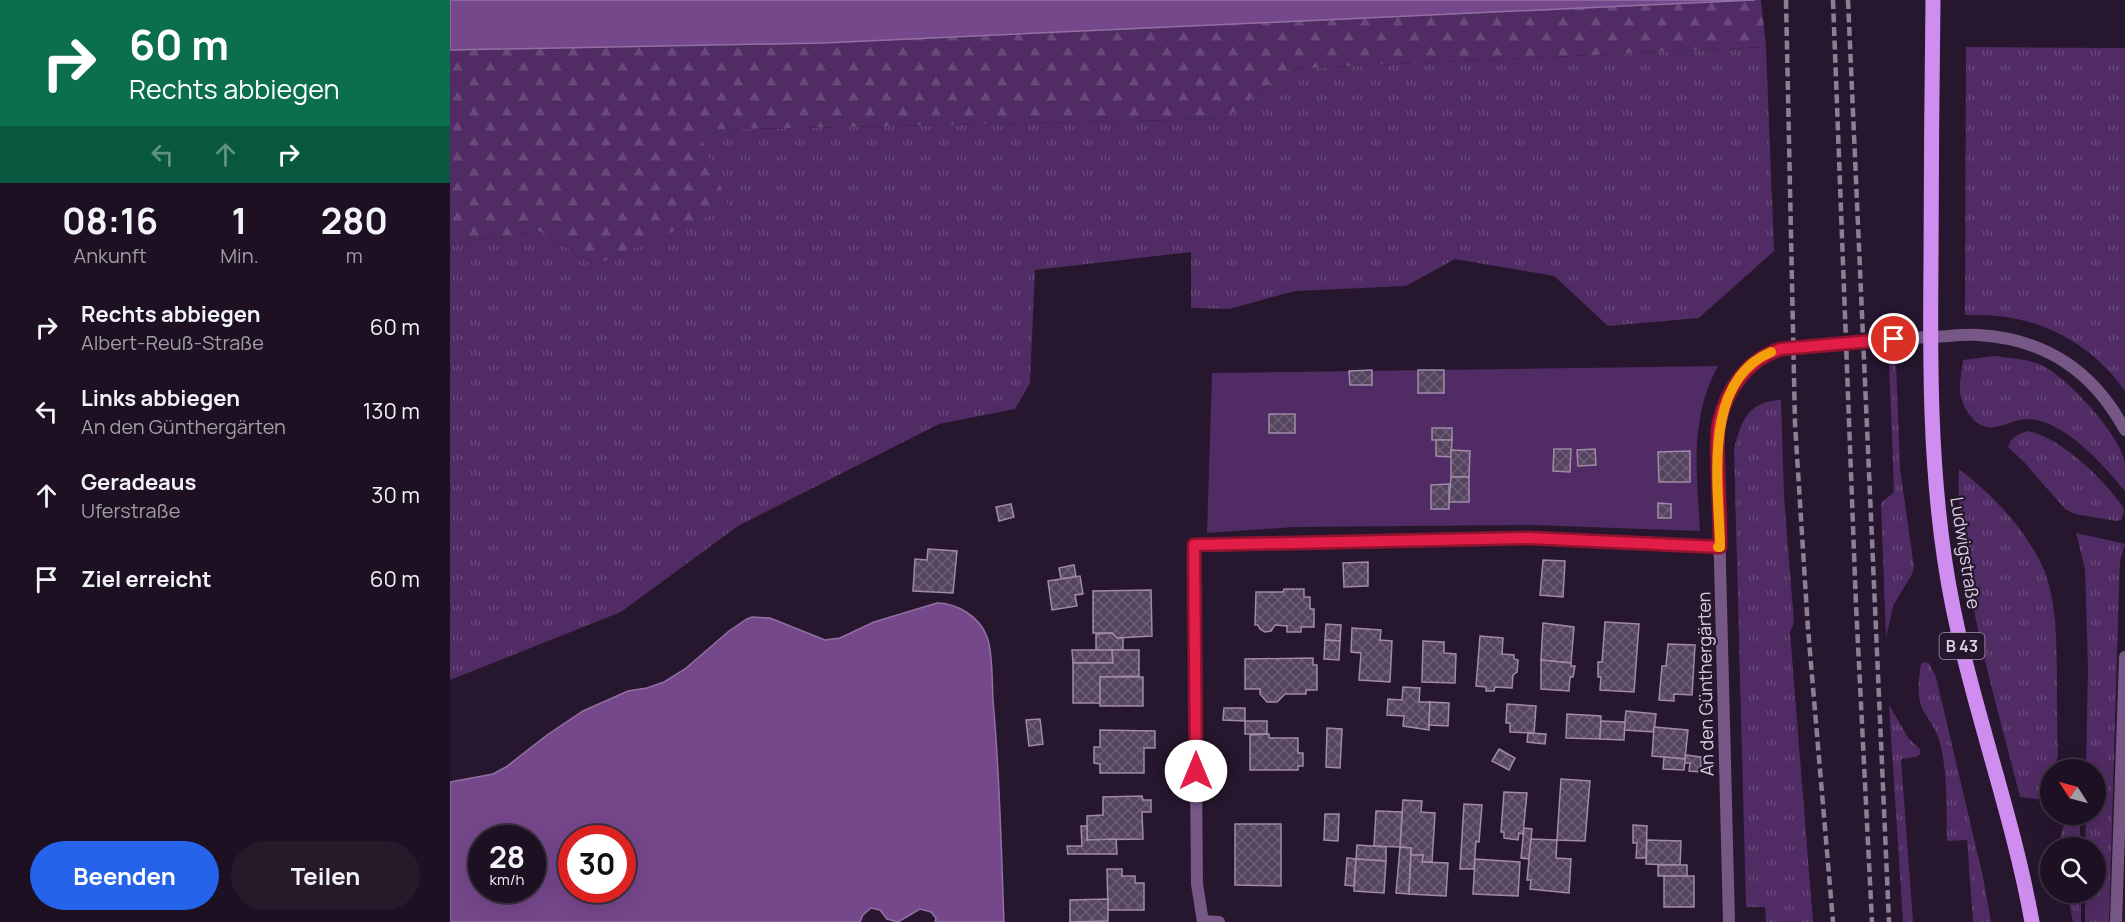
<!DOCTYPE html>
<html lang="de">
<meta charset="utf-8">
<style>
body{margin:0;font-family:Manrope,sans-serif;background:#25192a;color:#f1f3f6;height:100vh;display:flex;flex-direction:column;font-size:22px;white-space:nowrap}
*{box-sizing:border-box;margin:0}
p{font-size:20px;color:#a09da5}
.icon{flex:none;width:33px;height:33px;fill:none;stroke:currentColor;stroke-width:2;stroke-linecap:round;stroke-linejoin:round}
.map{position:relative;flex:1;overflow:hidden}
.side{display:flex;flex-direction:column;background:#1c1022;width:450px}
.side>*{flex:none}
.banner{background:#0b6e4f;color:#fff;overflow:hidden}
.needle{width:39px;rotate:306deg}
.controls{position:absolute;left:1590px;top:759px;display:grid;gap:12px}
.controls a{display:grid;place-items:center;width:66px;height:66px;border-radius:50%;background:#1c1022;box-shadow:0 6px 24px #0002,0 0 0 2px #3a3040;font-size:30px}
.speed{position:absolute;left:18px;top:825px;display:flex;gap:12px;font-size:30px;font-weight:700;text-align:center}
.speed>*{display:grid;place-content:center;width:78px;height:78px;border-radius:50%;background:#1c1022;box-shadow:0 6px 24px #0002,0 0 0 2px #3a3040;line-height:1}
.speed small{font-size:15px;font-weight:400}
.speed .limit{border:9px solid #d22;background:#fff;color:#111}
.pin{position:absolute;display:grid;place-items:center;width:51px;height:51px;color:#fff;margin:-26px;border:3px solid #fff;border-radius:50%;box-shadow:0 2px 6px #0007}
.me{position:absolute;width:66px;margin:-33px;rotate:0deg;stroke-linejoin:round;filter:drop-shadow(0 0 4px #0008)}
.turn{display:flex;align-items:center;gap:21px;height:126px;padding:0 30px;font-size:27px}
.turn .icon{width:78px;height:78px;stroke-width:2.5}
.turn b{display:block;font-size:42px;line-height:51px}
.lanes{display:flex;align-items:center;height:57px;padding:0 30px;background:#0003;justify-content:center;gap:30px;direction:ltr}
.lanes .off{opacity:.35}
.eta{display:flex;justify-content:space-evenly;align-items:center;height:102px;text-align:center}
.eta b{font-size:36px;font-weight:700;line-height:42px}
.button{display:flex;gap:12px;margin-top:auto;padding:12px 30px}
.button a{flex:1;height:69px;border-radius:36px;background:#2563eb;color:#fff;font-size:24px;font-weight:700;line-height:69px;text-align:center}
.button a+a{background:#25192a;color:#f1f3f6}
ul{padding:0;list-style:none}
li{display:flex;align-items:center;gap:18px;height:84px;padding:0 30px}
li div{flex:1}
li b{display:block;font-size:22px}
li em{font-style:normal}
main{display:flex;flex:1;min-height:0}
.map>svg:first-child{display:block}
</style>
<main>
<section class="side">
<div class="banner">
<div class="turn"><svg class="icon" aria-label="right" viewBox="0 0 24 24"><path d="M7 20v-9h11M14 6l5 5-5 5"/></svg><div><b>60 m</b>Rechts abbiegen</div></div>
<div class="lanes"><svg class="icon off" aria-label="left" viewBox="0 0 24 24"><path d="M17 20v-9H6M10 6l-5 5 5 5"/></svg><svg class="icon off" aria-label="ahead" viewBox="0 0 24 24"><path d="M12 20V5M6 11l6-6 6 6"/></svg><svg class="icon" aria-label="right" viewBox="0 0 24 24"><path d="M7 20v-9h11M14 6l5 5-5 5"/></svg></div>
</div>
<div class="eta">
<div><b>08:16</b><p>Ankunft</p></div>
<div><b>1</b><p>Min.</p></div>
<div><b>280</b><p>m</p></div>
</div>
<ul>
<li><svg class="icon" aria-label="right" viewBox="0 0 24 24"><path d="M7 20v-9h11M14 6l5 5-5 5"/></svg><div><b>Rechts abbiegen</b><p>Albert-Reuß-Straße</p></div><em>60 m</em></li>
<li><svg class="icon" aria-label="left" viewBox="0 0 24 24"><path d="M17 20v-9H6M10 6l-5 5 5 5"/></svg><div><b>Links abbiegen</b><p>An den Günthergärten</p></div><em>130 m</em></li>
<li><svg class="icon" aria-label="ahead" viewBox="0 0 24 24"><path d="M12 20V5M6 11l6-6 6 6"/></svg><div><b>Geradeaus</b><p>Uferstraße</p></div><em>30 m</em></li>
<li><svg class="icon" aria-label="arrive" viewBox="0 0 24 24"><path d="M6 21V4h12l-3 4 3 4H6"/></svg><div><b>Ziel erreicht</b></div><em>60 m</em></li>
</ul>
<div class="button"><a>Beenden</a><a>Teilen</a></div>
</section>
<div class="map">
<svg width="1675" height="922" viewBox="0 0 1675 922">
<defs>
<pattern id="grass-tufts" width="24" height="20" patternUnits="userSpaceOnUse" patternTransform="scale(1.5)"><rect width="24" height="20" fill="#512b63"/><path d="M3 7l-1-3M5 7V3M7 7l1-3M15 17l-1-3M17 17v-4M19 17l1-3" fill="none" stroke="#694979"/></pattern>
<pattern id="forest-firs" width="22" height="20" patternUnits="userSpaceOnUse" patternTransform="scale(1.5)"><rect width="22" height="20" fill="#512b63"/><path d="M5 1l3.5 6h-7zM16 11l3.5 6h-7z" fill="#694979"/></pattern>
<pattern id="building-cross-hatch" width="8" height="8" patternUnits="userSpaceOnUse" patternTransform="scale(1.5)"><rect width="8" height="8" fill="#55445f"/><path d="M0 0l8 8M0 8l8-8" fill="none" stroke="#6d5e76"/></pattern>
</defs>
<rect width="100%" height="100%" fill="#26162e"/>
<!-- grass -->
<g fill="url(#grass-tufts)">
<polygon points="1316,47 1324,251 1249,318 1158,326 1104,276 1005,259 956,286 845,291 779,309 741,308 741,252 585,270 580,383 565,409 489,424 288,526 171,612 0,680 0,244 89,231 146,265 278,207 247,130 775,119 839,69"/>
<path d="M 1516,47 L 1675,48 L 1675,391 C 1647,351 1605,324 1556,317 C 1543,315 1528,315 1515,315 Z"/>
<path d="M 1544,356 C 1560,358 1579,359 1593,366 C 1618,378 1671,436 1675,463 C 1675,472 1675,482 1675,491 C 1654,466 1623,430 1590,421 C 1571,415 1563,424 1545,427 C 1527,431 1512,409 1510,392 C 1509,382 1512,370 1513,360 Z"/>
<polygon points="1439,361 1446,361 1450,468 1464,567 1462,574 1443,606 1436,638 1431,503 1444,492"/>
<path d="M 1331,400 L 1334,496 L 1344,623 L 1340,632 L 1363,922 L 1316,922 L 1315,907 L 1296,907 L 1284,449 C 1292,419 1298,402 1331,400 Z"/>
<path d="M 1578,431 C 1611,438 1654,479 1673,507 L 1674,512 L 1671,520 L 1667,521 L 1625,514 L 1615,509 L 1574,462 L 1558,447 C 1561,437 1568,434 1578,431 Z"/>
<path d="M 1509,469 C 1543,495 1576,529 1594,570 C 1607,602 1606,639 1607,673 C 1607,701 1607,728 1608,756 L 1604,769 L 1600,770 L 1600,780 L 1595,795 L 1587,799 L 1570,797 C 1549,713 1523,628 1513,542 C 1511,518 1507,493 1509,469 Z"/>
<polygon points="1626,533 1675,544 1670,561 1669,589 1659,922 1635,922 1635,893 1646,892 1646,848 1635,847 1636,815 1646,814 1646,770 1636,769 1638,668 1635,569"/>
<path d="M 1474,662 L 1479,663 L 1486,677 L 1533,877 L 1541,922 L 1523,922 L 1517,840 L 1497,841 C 1496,809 1498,774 1490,743 C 1487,730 1479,721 1473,710 C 1466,697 1469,677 1471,664 Z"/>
<polygon points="1439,705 1459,739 1470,749 1470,754 1466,757 1451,759 1463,922 1453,922"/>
<polygon points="1619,815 1630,815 1630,847 1609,847 1612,830"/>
<polygon points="1617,893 1631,893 1631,922 1623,922"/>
</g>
<!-- forest -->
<polygon fill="url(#forest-firs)" points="1305,0 1311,0 1316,47 839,69 775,119 248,130 279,207 146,265 89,231 0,244 0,50 373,43"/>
<!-- garden -->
<path fill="#512b63" d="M 1268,366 C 1239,420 1247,473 1250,531 L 1083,525 L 845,527 L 757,533 L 762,373 Z"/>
<!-- water -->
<g fill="#75478b" stroke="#9370a4" stroke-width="1.5" fill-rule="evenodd">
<polygon points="0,0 1305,0 373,43 0,50"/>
<path d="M 487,603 C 507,603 530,617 537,637 C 543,651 542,684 543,701 C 550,774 551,848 554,922 L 485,922 L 486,918 L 481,912 L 470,909 L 448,922 L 437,919 L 430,910 L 421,908 L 413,915 L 410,922 L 0,922 L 0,782 L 43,774 L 56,767 L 97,735 L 133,711 L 178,691 L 197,688 L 214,682 L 235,669 L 279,631 L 297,619 L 302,617 L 320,618 L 375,640 L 390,638 L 424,622 ZM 32,838 L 82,838 L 82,890 L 32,890 ZM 122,838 L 172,838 L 172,890 L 122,890 Z"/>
</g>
<!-- building -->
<g fill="url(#building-cross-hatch)" stroke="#9f8ba9" stroke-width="1.5">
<polygon points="922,370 922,385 900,385 899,371"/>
<rect x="968" y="370" width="26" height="23"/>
<rect x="819" y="414" width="26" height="19"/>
<rect x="982" y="428" width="20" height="12"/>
<polygon points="986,440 1002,440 1001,457 986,456"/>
<polygon points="1104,449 1121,449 1120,472 1103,471"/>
<polygon points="1145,449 1146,465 1128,466 1127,450"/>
<polygon points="1001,450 1020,451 1019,477 1001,477"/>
<polygon points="1240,451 1240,482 1209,482 1208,452"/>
<polygon points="1001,477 1019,477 1019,502 999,502"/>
<polygon points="999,484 999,509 981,509 981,485"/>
<polygon points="1208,503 1221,504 1221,518 1208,518"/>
<polygon points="561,504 564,517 549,521 546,507"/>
<polygon points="478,549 507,551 503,593 463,591 465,559 477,560"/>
<polygon points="1093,560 1115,561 1113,597 1090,595"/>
<polygon points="918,562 918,586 894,587 893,563"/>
<polygon points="624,565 626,577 611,579 609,568"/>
<polygon points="630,576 633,594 625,595 627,606 602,610 598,581"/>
<polygon points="834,589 854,589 854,597 860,597 860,609 864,609 864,627 851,627 851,632 837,632 837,626 825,625 821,631 815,632 810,629 808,625 805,625 806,592 833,592"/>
<polygon points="701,590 702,636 667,638 662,633 643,633 643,591"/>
<polygon points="1155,622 1189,624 1184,692 1150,690 1151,677 1148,677 1148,662 1152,662"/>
<polygon points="1093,623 1124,627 1121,663 1091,660"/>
<polygon points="876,624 891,625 890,641 875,640"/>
<polygon points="902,628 931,630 930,640 942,641 940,682 909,680 911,653 901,652"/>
<polygon points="662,633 667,638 673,638 673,650 646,650 646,634"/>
<polygon points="1030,636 1053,638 1052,654 1064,655 1064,659 1068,660 1067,672 1063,675 1062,688 1045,687 1044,691 1036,691 1036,687 1026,686"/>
<polygon points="875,640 890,641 889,660 874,659"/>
<polygon points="973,641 994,642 994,653 1006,654 1005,683 972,682"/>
<polygon points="1218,644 1245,645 1242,695 1224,694 1224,701 1209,700 1212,666 1216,666"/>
<polygon points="622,650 662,650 663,663 623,663"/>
<polygon points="662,650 689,650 689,676 650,677 650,703 623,703 623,663 663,663"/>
<polygon points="863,658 863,665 867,665 867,690 856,690 856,694 835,694 827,702 817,702 810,694 810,689 795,689 795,659"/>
<polygon points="1091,660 1121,663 1121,666 1125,666 1123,677 1120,677 1119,691 1091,689"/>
<rect x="650" y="677" width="43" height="29"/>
<polygon points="953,687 970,688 969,702 980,702 979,730 953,726 954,716 937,715 938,699 952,700"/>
<polygon points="980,702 999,703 998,726 979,725"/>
<polygon points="1057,704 1086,706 1084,733 1060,732 1060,723 1056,723"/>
<polygon points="774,708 795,708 795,721 773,720"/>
<polygon points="1176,711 1206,714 1204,732 1174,730"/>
<polygon points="1117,714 1151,716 1150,739 1116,738"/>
<polygon points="590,719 593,744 579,746 576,720"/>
<rect x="795" y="721" width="22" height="13"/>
<polygon points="1151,721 1175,722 1174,740 1150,739"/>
<polygon points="1204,727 1238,730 1235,759 1202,756"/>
<polygon points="877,728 892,729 890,768 876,767"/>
<polygon points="650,730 705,731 705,748 694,748 694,773 650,773 650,764 644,763 644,747 650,747"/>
<polygon points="1078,733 1096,734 1095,744 1077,742"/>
<polygon points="819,734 819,738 848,738 848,753 853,753 853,766 848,766 848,770 800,770 800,735"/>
<polygon points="1049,749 1065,758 1059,770 1042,761"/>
<polygon points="1236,755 1251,757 1251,772 1239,771 1240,763 1234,763"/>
<polygon points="1214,757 1235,759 1234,770 1213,769"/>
<polygon points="1111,779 1140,781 1135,841 1107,840"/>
<polygon points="1054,792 1077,793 1073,834 1069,833 1068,840 1054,838 1054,832 1051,832"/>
<polygon points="692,796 693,800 701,800 701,812 692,812 693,839 637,840 637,816 653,815 653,797"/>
<polygon points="953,800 972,801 971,812 985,813 982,862 972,862 973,855 961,855 961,848 950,847"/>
<polygon points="1014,804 1032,805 1029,842 1026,841 1024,869 1010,869"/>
<polygon points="926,811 952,812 950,847 924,846"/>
<polygon points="875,814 889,814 888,841 874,840"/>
<polygon points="785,824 831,824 831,886 785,885"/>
<polygon points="1183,825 1197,826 1196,858 1186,858 1187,843 1183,843"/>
<polygon points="631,826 637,826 637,840 666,839 667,854 618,854 617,846 632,846"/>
<polygon points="1074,828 1082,829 1079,859 1071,858"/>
<polygon points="1081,839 1107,840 1106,858 1121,859 1119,893 1080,889 1081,880 1077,880"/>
<polygon points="1197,840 1231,841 1230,865 1196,864"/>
<polygon points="907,845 936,847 936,861 906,859"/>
<polygon points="950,847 961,848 959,894 946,893"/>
<polygon points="961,855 973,855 972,862 998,863 996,896 959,894"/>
<polygon points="897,858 906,859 904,886 895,885"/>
<polygon points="906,859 936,861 934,893 904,891"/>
<polygon points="1025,859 1070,862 1068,896 1023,894"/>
<rect x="1208" y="865" width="29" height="11"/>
<polygon points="657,869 672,869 672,876 685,876 685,883 694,883 694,910 658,910"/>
<rect x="1214" y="876" width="30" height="31"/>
<polygon points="658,899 658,921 620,922 620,900"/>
</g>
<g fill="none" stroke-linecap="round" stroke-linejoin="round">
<!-- minor -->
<g stroke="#765785" stroke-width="12">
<polyline points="753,921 769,922"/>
<polyline points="753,922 747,884 744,545 1079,538 1271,547"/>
<path d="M 1279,922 L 1267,445 C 1271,403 1289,362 1331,349 C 1380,345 1429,339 1478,337 C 1494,337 1512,334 1528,335 C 1596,339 1643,371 1675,430"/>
<polyline points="1666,922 1675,657"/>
</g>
<!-- primary -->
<path stroke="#cf8eef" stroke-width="15" d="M 1483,0 C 1482,88 1481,175 1481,263 C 1480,363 1480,463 1495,562 C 1513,684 1560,800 1582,922"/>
<!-- rail -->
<g stroke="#8c7f93" stroke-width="4.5" stroke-dasharray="9 4.5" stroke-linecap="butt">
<polyline points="1336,0 1345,424 1358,629 1383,922"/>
<polyline points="1383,0 1406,605 1422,922"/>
<polyline points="1398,0 1439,922"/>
</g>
</g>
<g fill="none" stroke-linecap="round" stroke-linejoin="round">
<!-- route casing -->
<g stroke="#92132f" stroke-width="15">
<path id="route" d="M 746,771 L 744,545 L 1079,538 L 1270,547 C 1270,523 1269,498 1268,474 C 1268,457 1266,439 1269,423 C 1276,390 1298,359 1331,349 L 1444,339"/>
</g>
<!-- route -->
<use href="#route" stroke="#e11d48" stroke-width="10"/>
<!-- slow -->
<path stroke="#f59e0b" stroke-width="10" d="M 1268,547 L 1270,547 C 1269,487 1251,381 1321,352"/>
</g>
<g text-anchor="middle" stroke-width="4.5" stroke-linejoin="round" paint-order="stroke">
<!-- shield labels -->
<rect fill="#26162e" stroke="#a398aa" stroke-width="1.5" x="1489.5" y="633" width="45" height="26" rx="4.5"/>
<g font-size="16" font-weight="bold" fill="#d9cfdf">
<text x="1512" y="652">B 43</text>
</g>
<!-- street labels -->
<g font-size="18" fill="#d9cfdf" stroke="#26162e">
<text transform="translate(1515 553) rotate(81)" y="6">Ludwigstraße</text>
<text transform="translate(1256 684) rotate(-91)" y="6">An den Günthergärten</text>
</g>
</g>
</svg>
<div class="controls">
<a><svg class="needle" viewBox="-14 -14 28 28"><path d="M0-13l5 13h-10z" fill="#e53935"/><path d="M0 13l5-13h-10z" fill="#a09da5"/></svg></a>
<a><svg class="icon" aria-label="search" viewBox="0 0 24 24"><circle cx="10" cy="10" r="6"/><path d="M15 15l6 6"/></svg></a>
</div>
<div class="speed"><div>28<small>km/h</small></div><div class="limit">30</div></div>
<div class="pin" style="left:1444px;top:339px;background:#d93025"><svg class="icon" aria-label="arrive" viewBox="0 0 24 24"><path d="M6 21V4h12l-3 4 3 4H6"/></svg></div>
<svg class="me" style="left:746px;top:771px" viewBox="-20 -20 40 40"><circle r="19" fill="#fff"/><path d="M0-13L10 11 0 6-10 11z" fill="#e11d48"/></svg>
</div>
</main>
